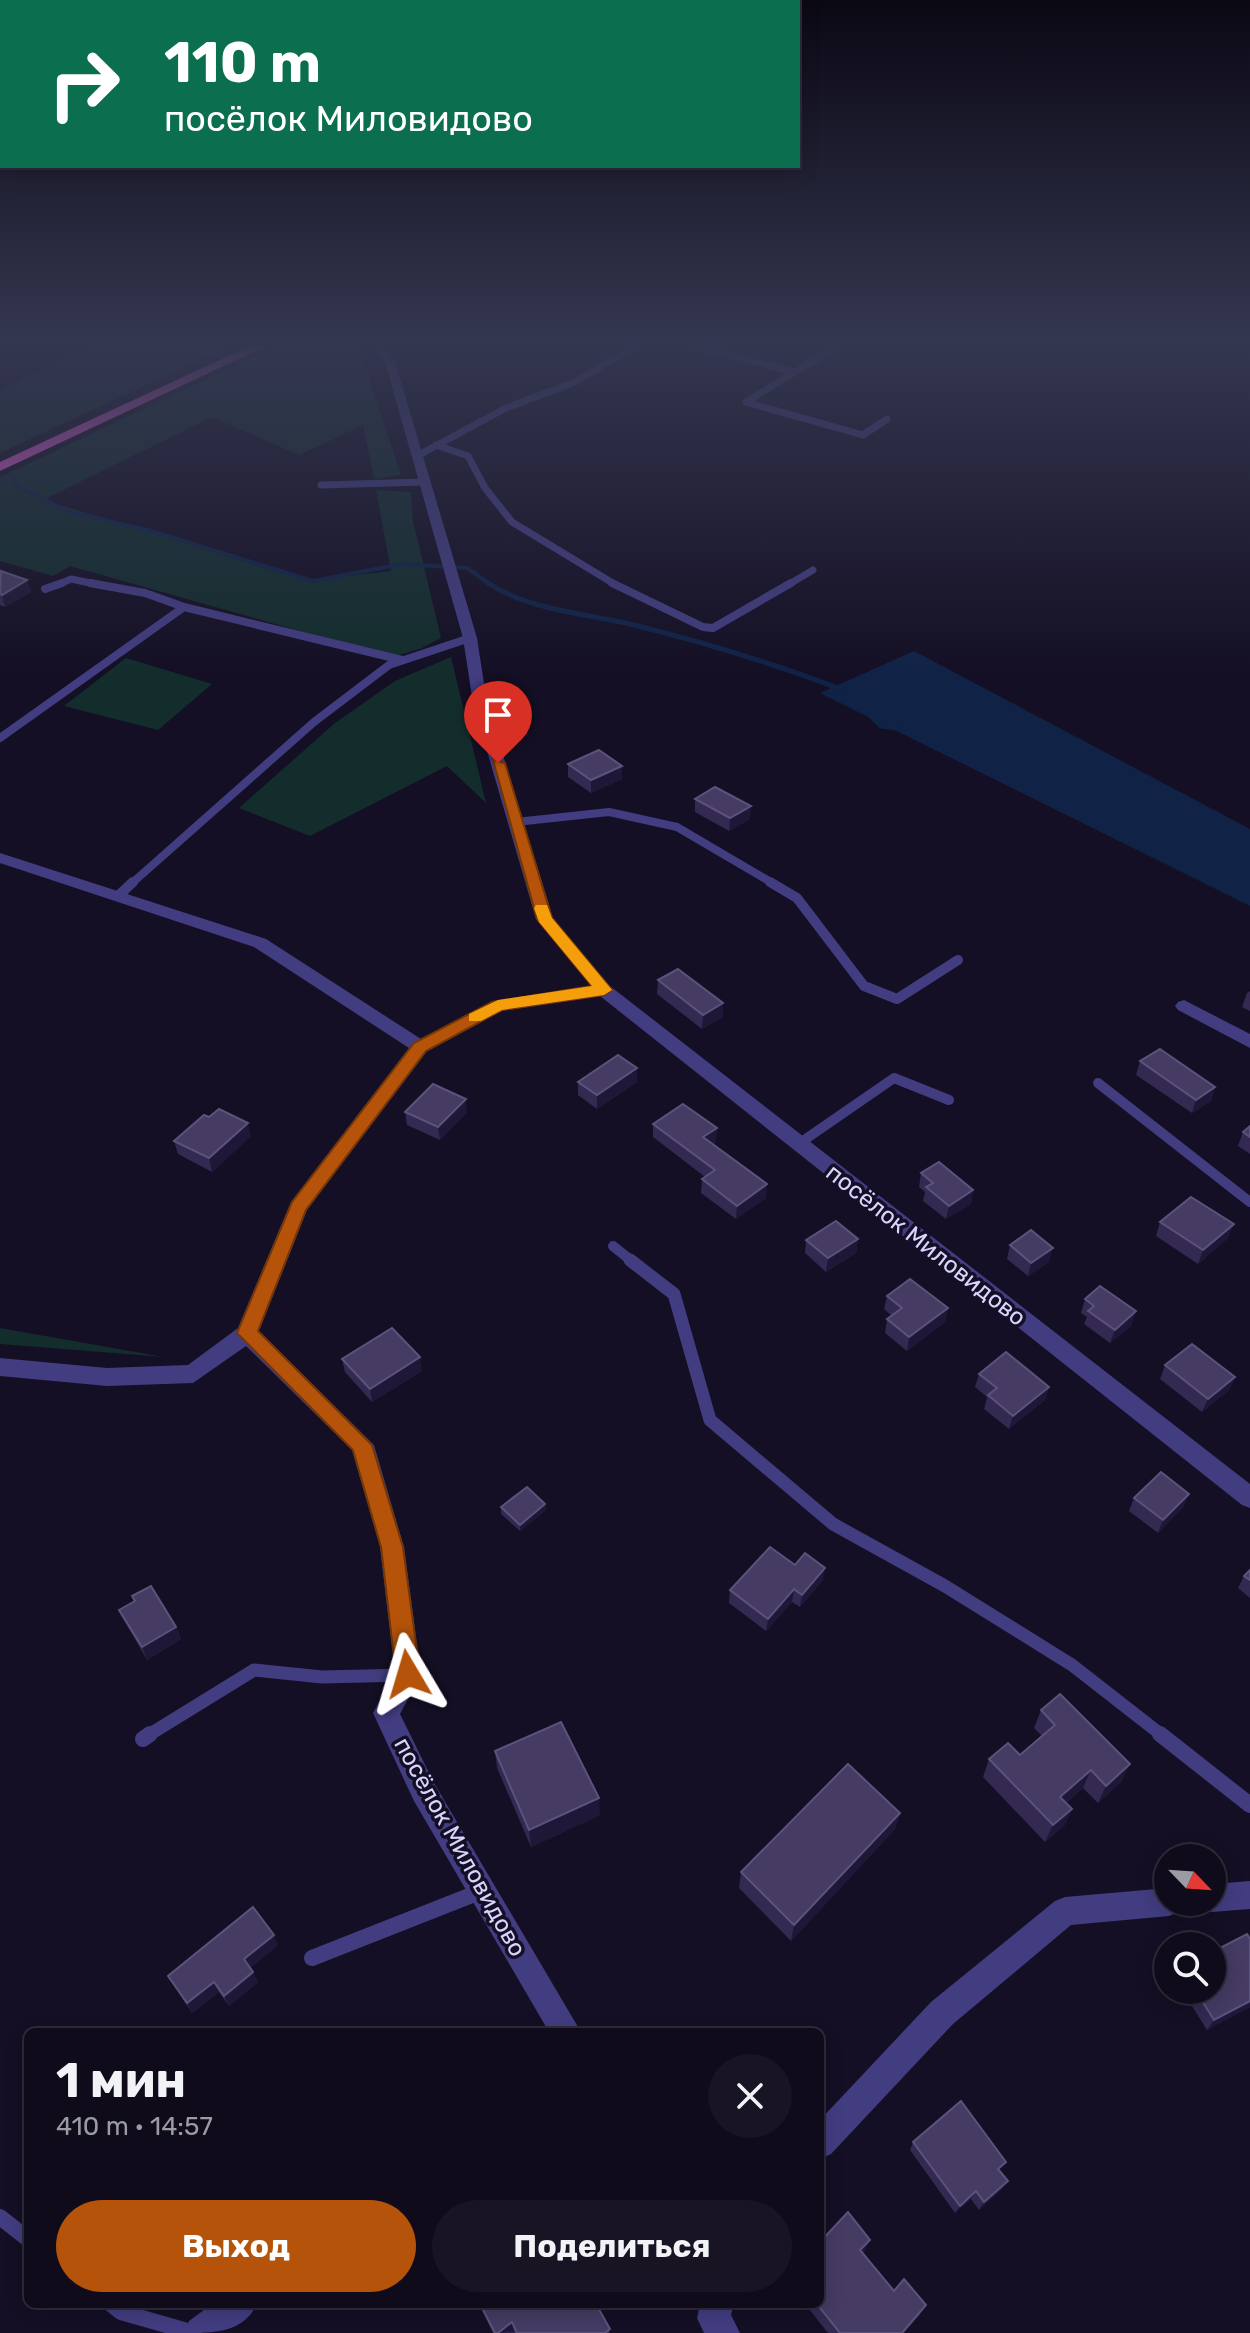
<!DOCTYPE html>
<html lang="ru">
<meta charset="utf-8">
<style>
body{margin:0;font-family:Rubik,sans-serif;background:#181424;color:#f1f3f6;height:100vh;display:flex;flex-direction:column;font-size:30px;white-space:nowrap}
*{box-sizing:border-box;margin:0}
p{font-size:26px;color:#9b9ba3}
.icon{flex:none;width:44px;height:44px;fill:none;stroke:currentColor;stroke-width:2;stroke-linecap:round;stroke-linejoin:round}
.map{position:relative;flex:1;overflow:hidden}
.side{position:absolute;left:24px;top:2028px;width:800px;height:280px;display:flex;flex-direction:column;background:#0f0b1b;border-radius:12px;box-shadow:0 4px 20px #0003,0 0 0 2px #2f2b3a}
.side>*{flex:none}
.top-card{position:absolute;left:0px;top:0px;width:800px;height:168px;box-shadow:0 4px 20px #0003,0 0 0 2px #2f2b3a;background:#0b6e4f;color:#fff;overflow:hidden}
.needle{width:52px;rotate:115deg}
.fabs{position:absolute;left:1154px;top:1844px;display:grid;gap:16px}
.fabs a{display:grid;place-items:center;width:72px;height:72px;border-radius:50%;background:#0f0b1b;box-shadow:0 4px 20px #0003,0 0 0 2px #2f2b3a;font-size:40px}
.pin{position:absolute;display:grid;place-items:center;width:68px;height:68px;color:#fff;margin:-82px -34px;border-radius:50% 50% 50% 0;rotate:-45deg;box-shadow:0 0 8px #0007}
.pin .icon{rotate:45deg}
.me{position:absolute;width:88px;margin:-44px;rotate:353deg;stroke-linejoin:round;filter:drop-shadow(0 0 6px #0008)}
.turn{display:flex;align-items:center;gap:28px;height:168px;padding:0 32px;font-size:36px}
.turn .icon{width:104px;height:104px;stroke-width:2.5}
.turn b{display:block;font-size:56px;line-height:68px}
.round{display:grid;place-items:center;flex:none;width:84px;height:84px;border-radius:42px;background:#181424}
.summary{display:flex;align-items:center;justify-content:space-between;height:136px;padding:0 32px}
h1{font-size:48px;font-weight:700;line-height:60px}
.cta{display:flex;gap:16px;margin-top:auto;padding:16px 32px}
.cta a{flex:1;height:92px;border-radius:48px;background:#b45309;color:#fff;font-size:32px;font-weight:700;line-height:92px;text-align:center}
.cta a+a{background:#181424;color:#f1f3f6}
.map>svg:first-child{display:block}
</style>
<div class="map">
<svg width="1250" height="2333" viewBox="0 0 1250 2333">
<rect width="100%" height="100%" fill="#140f24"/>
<!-- green -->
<g fill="#132d2d">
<polygon points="95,345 231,345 0,453 0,390"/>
<polygon points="279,345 358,345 401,475 374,479 363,425 299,455 212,417 43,500 311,580 391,571 376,490 411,492 413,521 441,638 420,649 392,657 70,566 53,576 0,561 0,477"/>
<polygon points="451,657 486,803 447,766 310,836 239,808 335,723 395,681"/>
<polygon points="126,658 212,684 158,730 64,706"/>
<polygon points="0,1328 164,1357 0,1344"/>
</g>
<!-- water -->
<polygon fill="#102347" points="914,651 1250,829 1250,906 820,693"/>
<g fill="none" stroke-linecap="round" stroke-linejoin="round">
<!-- stream-far1 -->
<polyline stroke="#102347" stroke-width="4" points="11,475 19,487 70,512 151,531 313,581 402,564 467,568 491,585"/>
<!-- stream -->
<g stroke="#102347" stroke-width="5">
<path d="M 488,583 C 529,610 583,613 630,624 C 703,642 773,663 843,690"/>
<polyline points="870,715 881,726 897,728"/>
</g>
<!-- service-far4 -->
<g stroke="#423d81" stroke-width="7">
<polyline points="693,345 795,372 746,402 863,435 887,419"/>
<polyline points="795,372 840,345"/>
<polyline points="436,445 468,456 485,488 512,522 616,585"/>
<polyline points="417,456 506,408 575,382 637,345"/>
<polyline points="321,485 424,482"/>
<polyline points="57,585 71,579 100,585"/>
<polyline points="788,585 813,570"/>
</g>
<!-- service-far3 -->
<g stroke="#423d81" stroke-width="8">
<polyline points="90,583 145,593 184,607"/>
<polyline points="612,583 703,627 713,628 791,583"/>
<polyline points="45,589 62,583"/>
<polyline points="0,738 184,607 402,660"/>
<polyline points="516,822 609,812 677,827 774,884"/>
<polyline points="131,884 314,722 389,665 470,638"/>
</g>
<!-- service-far2 -->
<g stroke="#423d81" stroke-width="10">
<polyline points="770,882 797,898 864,986 897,999 958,960"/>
<polyline points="118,896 133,882"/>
<polyline points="1098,1083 1250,1202"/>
<polyline points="797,1145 894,1078 949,1100"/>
<polyline points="613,1246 633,1262"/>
</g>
<!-- service-far1 -->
<g stroke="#423d81" stroke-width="13">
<polyline points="630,1260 674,1294 710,1420 833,1524 945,1586 1072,1665 1163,1736"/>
<polyline points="147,1736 254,1670 322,1677 407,1675"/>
</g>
<!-- service -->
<g stroke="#423d81" stroke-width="16">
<polyline points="1160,1734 1250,1805"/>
<polyline points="143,1739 150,1734"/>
<polyline points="312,1958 482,1891"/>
<polyline points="0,2217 28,2239"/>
<polyline points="111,2304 121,2312 194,2333"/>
</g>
<!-- minor -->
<g fill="#423d81" fill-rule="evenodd">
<polygon points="372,345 383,345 396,365 477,638 487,703 553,918 610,986 1250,1484 1250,1508 1242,1505 600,996 502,1011 427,1051 307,1210 259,1331 374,1445 404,1547 421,1674 400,1714 434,1783 581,2032 549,2032 414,1801 373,1713 395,1672 380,1547 352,1450 246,1346 193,1383 107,1386 0,1376 0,1358 107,1368 188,1365 238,1328 291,1202 409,1048 254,947 0,863 0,853 266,939 421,1039 492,1002 591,986 536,919 473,703 463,638 386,365"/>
<polygon points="1184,1000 1250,1034 1250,1048 1178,1010 1175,1006 1178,1002"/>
<polygon points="1250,1881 1250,1909 1212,1912 1202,1908 1199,1902 1212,1902 1212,1884"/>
<polygon points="1168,1888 1168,1902 1183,1902 1179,1912 1169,1916 1071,1925 953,2024 831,2154 820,2159 820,2120 931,2002 1055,1901 1065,1897"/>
<path d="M 212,2304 L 257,2304 C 243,2333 214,2333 184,2333 L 189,2321 Z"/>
<polygon points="700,2304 734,2304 731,2315 740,2333 704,2333 697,2318"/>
</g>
<!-- trunk -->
<polygon fill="#de5aca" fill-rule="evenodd" points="252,345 268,345 0,471 0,462"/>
</g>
<!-- wall -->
<g fill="#332951">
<polygon points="0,572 27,580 31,592 5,607 0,605"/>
<polygon points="568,764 622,779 591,793 568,777"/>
<polygon points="695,799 750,819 729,831 695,812"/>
<polygon points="658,980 723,1017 702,1029 657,994"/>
<polygon points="1250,991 1250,1011 1242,1007 1247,993"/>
<polygon points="1140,1061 1215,1087 1211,1101 1192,1113 1136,1075"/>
<polygon points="578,1082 637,1082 597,1109 578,1095"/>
<polygon points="405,1112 467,1112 440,1140 407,1125"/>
<polygon points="653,1124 716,1142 713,1144 766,1198 736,1219 701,1193 702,1179 705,1177 653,1137"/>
<polygon points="1250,1126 1250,1154 1238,1146 1243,1132"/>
<polygon points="251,1136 212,1172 178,1154 174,1141"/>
<polygon points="921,1173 973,1190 971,1204 946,1219 923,1201 925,1192 919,1187"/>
<polygon points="1160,1222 1228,1238 1198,1264 1156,1236"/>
<polygon points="858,1239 856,1253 826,1272 805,1253 806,1240"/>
<polygon points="1010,1245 1049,1262 1028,1276 1007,1259"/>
<polygon points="887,1296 948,1308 945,1322 907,1351 885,1333 887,1319 892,1316 884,1309"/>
<polygon points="1085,1299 1132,1325 1110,1343 1084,1324 1087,1317 1081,1313"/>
<polygon points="342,1359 422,1371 372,1402 345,1372"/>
<polygon points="1165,1365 1235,1377 1229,1390 1202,1412 1160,1379"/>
<polygon points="979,1374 1049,1387 1045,1400 1009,1429 984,1409 987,1397 975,1387"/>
<polygon points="1134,1498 1184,1506 1158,1533 1129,1511"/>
<polygon points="545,1504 546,1510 520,1531 501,1514 501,1507"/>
<polygon points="795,1565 823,1580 800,1607 792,1602 766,1631 729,1603 730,1590"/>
<polygon points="1250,1570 1250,1598 1238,1588 1244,1576"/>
<polygon points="132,1596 176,1627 181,1639 147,1660 125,1622 119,1610 134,1602"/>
<polygon points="1041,1710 1122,1781 1098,1803 1083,1788 1066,1803 1072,1809 1064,1826 1045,1842 983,1777 989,1759 1020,1755 1042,1736 1034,1728"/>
<polygon points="495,1751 600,1815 531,1847 497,1768"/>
<polygon points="900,1813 895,1829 791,1941 739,1888 741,1872"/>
<polygon points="278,1945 250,1968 258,1982 229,2006 219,1992 192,2013 168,1976"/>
<polygon points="1182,1990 1212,1990 1250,2007 1207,2030"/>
<polygon points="913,2142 1000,2171 1002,2189 979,2210 971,2199 955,2213 910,2150"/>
<polygon points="820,2242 865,2251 863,2253 894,2291 920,2315 904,2333 828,2333 805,2304 820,2304"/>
<polygon points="479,2304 596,2304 610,2333 493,2333"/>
</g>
<!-- shaded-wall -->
<g fill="#1f1737">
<polygon points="27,580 31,592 5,607 2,595"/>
<polygon points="622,766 622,779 591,793 591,780"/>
<polygon points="751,806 750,819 729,831 730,818"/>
<polygon points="723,1003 723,1017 702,1029 703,1015"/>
<polygon points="637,1068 637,1082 597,1109 597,1095"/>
<polygon points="1215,1087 1211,1101 1192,1113 1196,1100"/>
<polygon points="466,1099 467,1112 440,1140 438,1127"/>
<polygon points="248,1123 251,1136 212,1172 209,1158"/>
<polygon points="717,1128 716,1142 702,1151 703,1137"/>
<polygon points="767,1184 766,1198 736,1219 737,1206"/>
<polygon points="973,1190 971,1204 946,1219 949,1206"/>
<polygon points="1234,1224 1228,1238 1198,1264 1203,1250"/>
<polygon points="858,1239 856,1253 826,1272 828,1258"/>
<polygon points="1053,1248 1049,1262 1028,1276 1031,1263"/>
<polygon points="948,1308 945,1322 907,1351 909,1337"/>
<polygon points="1136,1311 1132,1325 1110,1343 1115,1330"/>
<polygon points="420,1357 422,1371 372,1402 370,1389"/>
<polygon points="1235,1377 1229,1390 1202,1412 1208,1399"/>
<polygon points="1049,1387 1045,1400 1009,1429 1013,1416"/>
<polygon points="1189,1494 1184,1506 1158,1533 1163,1520"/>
<polygon points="545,1504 546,1510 520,1531 520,1525"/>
<polygon points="825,1568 823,1580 800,1607 802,1595"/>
<polygon points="794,1589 792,1602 766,1631 768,1619"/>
<polygon points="176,1627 181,1639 147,1660 142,1647"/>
<polygon points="1130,1764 1122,1781 1098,1803 1106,1786"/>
<polygon points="1091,1770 1083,1788 1053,1814 1060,1797"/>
<polygon points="599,1798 600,1815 531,1847 529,1830"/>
<polygon points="1072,1809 1064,1826 1045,1842 1053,1825"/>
<polygon points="900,1813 895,1829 791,1941 794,1925"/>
<polygon points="274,1935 278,1945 249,1969 244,1959"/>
<polygon points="253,1972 258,1982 229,2006 224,1996"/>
<polygon points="214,1982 219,1992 192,2013 187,2003"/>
<polygon points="1250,2001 1250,2007 1207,2030 1214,2020"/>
<polygon points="1008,2181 1002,2189 979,2210 984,2202"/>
<polygon points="976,2191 971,2199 955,2213 960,2206"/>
<polygon points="870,2240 865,2251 855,2261 860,2250"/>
<polygon points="926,2305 920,2315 904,2333 902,2333"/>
<polygon points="512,2322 514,2332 498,2333"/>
</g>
<!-- building -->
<g fill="#453b63" stroke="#5c537c" stroke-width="2">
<polygon points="1,571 27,580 2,595 0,594"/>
<polygon points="599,750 622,766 591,780 568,764"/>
<polygon points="715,787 751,806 730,818 695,799"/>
<polygon points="678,969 723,1003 703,1015 658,980"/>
<polygon points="1160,1049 1215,1087 1196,1100 1140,1061"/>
<polygon points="618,1055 637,1068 597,1095 578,1082"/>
<polygon points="433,1084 466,1099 438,1127 405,1112"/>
<polygon points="683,1104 717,1128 703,1137 767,1184 737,1206 702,1179 715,1170 653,1124"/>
<polygon points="219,1109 248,1123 209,1158 174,1141 204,1115 209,1117"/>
<polygon points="1250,1126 1250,1137 1243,1132"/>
<polygon points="939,1162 973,1190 949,1206 926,1187 933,1183 921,1173"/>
<polygon points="1191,1197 1234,1224 1203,1250 1160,1222"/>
<polygon points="836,1221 858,1239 828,1258 806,1240"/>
<polygon points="1031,1230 1053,1248 1031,1263 1010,1245"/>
<polygon points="910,1279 948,1308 909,1337 887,1319 902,1308 887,1296"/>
<polygon points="1100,1286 1136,1311 1115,1330 1088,1311 1094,1306 1085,1299"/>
<polygon points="392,1328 420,1357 370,1389 342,1359"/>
<polygon points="1192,1344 1235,1377 1208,1399 1165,1365"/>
<polygon points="1006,1352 1049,1387 1013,1416 988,1395 997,1388 979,1374"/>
<polygon points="1161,1472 1189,1494 1163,1520 1134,1498"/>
<polygon points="527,1487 545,1504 520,1525 501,1507"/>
<polygon points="770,1547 795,1565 805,1553 825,1568 802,1595 794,1589 768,1619 730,1590"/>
<polygon points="1250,1570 1250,1580 1244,1576"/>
<polygon points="151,1586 176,1627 142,1647 119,1610 135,1601 132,1596"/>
<polygon points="1060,1694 1130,1764 1106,1786 1091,1770 1060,1797 1072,1809 1053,1825 989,1759 1008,1743 1020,1755 1055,1725 1041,1710"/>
<polygon points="561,1722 599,1798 529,1830 495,1751"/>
<polygon points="848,1764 900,1813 794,1925 741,1872"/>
<polygon points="253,1907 274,1935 244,1959 253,1972 224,1996 214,1982 187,2003 168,1976"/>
<polygon points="1247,1934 1250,1939 1250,2001 1214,2020 1195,1990 1212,1990 1212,1952"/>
<polygon points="961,2101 1006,2162 998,2169 1008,2181 984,2202 976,2191 960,2206 913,2142"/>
<polygon points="848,2212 870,2240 860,2250 894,2291 904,2279 926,2305 902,2333 840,2333 817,2304 820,2304 820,2242"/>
<polygon points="480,2304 596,2304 610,2329 605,2333 517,2333 512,2322 498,2333 495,2333"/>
</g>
<!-- sky -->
<linearGradient id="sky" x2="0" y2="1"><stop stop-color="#0b0814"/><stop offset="0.51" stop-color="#343750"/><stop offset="1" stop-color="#343750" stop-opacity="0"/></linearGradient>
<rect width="1250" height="672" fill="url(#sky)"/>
<!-- route -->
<polygon fill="#b45309" stroke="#753606" stroke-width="2" points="493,760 505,763 552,918 612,990 604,995 502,1010 426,1051 306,1210 258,1331 372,1445 403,1547 420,1674 416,1682 408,1685 399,1682 396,1674 381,1547 353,1450 237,1333 292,1202 414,1043 492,1002 592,986 537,919"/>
<!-- slow -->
<polygon fill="#f59e0b" points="536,905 547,905 552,918 612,990 604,995 502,1010 481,1021 469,1021 469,1014 498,1000 592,986 539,922 534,908"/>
<g text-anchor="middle" stroke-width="7" stroke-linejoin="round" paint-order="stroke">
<!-- street labels -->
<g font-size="24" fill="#dad4fd" stroke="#140f24">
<text transform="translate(926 1245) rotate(38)" y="8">посёлок Миловидово</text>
<text transform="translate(460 1847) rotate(61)" y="8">посёлок Миловидово</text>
</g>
</g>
</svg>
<div class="fabs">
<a><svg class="needle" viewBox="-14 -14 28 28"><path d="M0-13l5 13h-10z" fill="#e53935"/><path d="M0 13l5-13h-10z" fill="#9b9ba3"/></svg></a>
<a><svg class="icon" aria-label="search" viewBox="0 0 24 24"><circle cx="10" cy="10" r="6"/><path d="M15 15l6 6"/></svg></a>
</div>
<div class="pin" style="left:498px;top:763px;background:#d93025"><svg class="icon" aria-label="arrive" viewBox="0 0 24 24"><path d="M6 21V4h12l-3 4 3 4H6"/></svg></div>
<svg class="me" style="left:408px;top:1674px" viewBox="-20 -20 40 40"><path d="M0-17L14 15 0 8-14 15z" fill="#b45309" stroke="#fff" stroke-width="4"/></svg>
<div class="top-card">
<div class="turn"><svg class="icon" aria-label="right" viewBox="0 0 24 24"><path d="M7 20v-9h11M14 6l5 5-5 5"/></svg><div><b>110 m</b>посёлок Миловидово</div></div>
</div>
<section class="side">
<div class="summary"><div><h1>1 мин</h1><p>410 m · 14:57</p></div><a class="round"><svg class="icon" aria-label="close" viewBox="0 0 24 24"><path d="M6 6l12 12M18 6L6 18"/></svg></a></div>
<div class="cta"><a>Выход</a><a>Поделиться</a></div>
</section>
</div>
